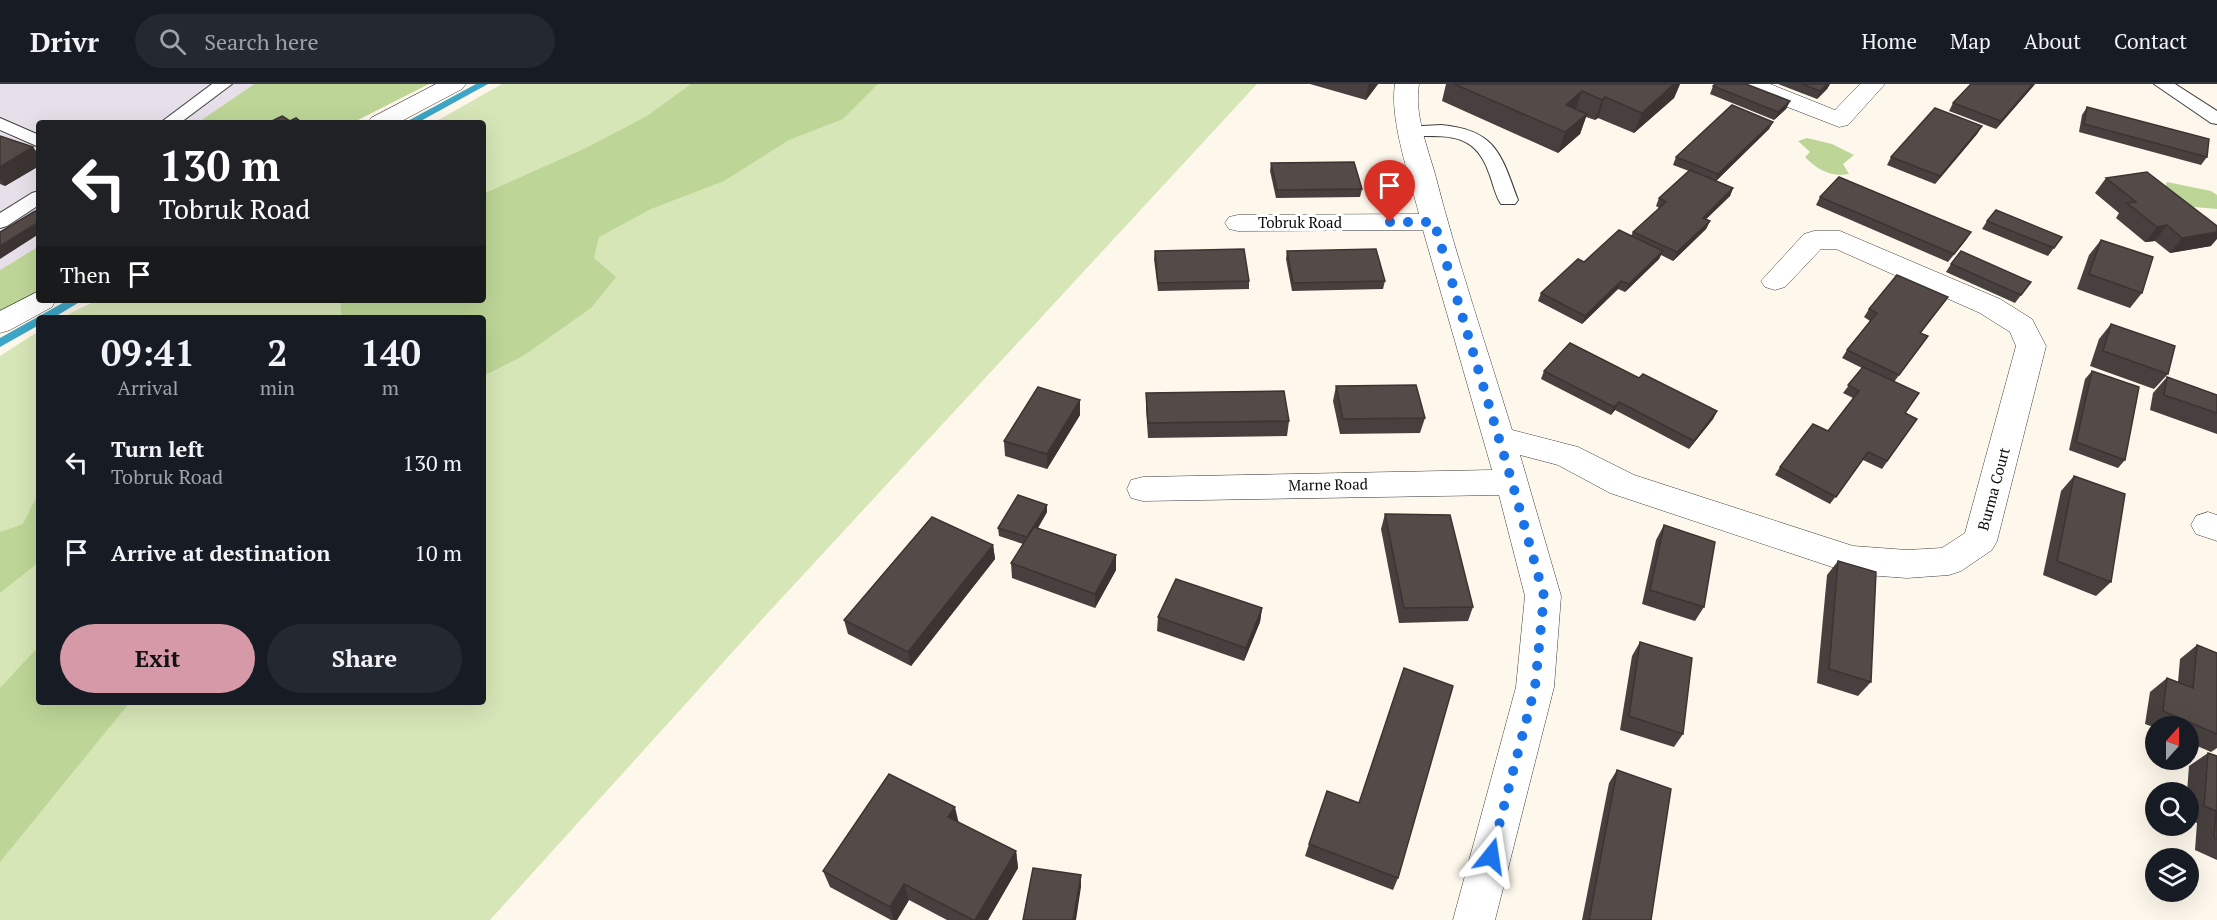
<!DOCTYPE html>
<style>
body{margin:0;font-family:"PT Serif",serif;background:#242831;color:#f1f3f6;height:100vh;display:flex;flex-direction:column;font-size:22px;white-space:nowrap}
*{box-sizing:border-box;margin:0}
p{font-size:20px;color:#9ea1a6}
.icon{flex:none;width:33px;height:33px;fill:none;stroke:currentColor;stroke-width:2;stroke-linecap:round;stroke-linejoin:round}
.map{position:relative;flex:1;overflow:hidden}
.sheet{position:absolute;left:36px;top:231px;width:450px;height:390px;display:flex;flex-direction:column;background:#171b24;border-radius:6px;box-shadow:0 6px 24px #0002}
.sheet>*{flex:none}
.guide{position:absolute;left:36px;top:36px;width:450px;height:183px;border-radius:6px;box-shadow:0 6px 24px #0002;background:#202124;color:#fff;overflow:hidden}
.needle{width:39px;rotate:21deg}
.tools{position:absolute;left:2145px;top:632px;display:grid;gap:12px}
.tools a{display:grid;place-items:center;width:54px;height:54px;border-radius:50%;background:#171b24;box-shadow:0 6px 24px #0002;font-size:30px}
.pin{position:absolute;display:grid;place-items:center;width:51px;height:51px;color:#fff;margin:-62px -26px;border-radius:50% 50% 50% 0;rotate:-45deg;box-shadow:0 0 6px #0007}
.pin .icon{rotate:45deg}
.me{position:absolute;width:66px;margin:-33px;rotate:15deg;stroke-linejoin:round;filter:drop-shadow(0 0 4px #0008)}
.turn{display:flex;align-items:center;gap:21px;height:126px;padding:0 24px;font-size:27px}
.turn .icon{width:78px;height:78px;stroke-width:2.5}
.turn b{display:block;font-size:42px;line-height:51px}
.then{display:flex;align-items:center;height:57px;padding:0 24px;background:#0003;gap:12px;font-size:22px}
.eta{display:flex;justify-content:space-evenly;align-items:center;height:102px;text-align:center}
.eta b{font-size:36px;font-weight:600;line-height:42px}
.cta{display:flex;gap:12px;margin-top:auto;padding:12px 24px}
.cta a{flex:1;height:69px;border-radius:36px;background:#d699a7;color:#111;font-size:24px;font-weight:600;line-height:69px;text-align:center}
.cta a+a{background:#242831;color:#f1f3f6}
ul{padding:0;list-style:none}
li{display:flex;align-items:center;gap:18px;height:90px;padding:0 24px}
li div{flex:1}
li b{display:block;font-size:22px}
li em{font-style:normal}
header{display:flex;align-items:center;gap:36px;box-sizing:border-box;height:84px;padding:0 30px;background:#171b24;border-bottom:2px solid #363941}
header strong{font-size:28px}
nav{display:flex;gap:33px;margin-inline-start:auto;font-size:21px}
.search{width:420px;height:54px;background:#242831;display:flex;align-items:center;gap:15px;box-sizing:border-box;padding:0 21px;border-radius:33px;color:#9ea1a6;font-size:22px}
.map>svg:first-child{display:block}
</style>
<header>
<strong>Drivr</strong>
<div class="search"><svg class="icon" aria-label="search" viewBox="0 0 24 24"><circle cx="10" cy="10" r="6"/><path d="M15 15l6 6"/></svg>Search here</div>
<nav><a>Home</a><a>Map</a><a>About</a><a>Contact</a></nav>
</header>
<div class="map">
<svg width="2217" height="836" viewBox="0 0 2217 836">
<rect width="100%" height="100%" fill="#fef7eb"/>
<!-- industrial -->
<polygon fill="#e7e0ea" points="0,0 254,0 197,39 39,39 39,162 0,186"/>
<!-- green -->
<polygon fill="#d7e6b7" points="502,0 1257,0 766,531 490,836 0,836 0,272 39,247 39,618 483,618 483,234 61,234 97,216 483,216 483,39 433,39"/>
<!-- forest -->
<g fill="#bdd697">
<polygon points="254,0 429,0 352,39 274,39 260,36 256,39 197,39"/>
<polygon points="691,0 878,0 843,35 789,56 724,97 651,125 599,153 594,174 616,193 591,224 523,272 483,292 483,234 342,234 340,216 483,216 483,110 586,64 647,32"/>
<path d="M 1807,54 L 1832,60 L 1854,71 L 1843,80 L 1849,90 C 1830,93 1818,86 1805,73 L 1810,68 L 1798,57 Z"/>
<polygon points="2167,98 2211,107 2217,111 2217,125 2194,123 2175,115 2165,104"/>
<polygon points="39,162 39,208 0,229 0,186"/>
<polygon points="39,408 39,478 0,509 0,448 23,440"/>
<polygon points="39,562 39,618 130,618 0,778 0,604"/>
</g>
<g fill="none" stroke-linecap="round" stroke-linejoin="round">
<!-- stream -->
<g fill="#3da5c6" fill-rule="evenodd">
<polygon points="476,0 488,0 417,39 404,39"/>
<polygon points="68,216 83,216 53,234 39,234 39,241 0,263 0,254"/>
</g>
<!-- service casing -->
<g stroke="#3e3e3e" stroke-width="2">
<g id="service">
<polygon points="212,0 232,0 180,39 160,39"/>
<polygon points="2154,0 2175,0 2217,27 2217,40 2211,39"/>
<polygon points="0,34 39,51 39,63 0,46"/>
<path d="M 1441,41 C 1496,46 1501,70 1518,116 L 1515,120 L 1501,120 C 1495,111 1493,99 1489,89 C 1475,48 1448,52 1411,52 L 1405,51 L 1402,47 L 1405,43 Z"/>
<polygon points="39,107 39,121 7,142 0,144 0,129 32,109"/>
</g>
</g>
<!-- minor casing -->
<g stroke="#3e3e3e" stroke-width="1">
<g id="minor">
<polygon points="436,0 466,0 462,5 398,39 368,39 371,34"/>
<path d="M 1395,0 L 1419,0 C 1414,29 1427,62 1435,90 C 1457,176 1486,261 1512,346 L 1578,363 L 1634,391 L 1853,462 L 1907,466 L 1942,464 L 1965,449 L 2016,262 L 2010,248 L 1980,229 L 1836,165 L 1821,165 L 1785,203 L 1775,206 L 1765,203 L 1761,197 L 1804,150 L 1814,147 L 1840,147 L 2000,215 L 2032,235 L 2046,262 L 1997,457 L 1992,466 L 1961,487 L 1949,491 L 1907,494 L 1853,490 L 1610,409 L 1558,381 L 1520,371 L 1561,512 L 1554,603 L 1495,836 L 1453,836 L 1516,603 L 1525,512 L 1499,411 L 1143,417 L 1131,414 L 1127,405 L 1131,396 L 1143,393 L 1492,386 L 1423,146 L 1238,147 L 1229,145 L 1225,139 L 1229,133 L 1238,131 L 1419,130 C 1410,94 1389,35 1395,0 Z"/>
<polygon points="1737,0 1770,0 1835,26 1860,0 1885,0 1848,41 1839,43 1741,5"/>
<polygon points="39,207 39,216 56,216 52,223 10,246 0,249 0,227"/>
<polygon points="2208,428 2217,431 2217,457 2196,450 2191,441 2196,432"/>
</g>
</g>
<!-- service -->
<use href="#service" fill="#fff" fill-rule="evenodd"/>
<!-- minor -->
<use href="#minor" fill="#fff" fill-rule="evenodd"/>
</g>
<!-- wall -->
<g fill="#48403e">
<polygon points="1310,0 1378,0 1366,16"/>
<polygon points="1446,0 1680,0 1674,14 1634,49 1598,34 1595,36 1586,33 1580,50 1558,69 1442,17"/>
<polygon points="1778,0 1830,0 1827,5 1817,15"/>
<polygon points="2035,0 1996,45 1949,27 1953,19"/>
<polygon points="1713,2 1790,17 1786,25 1774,36 1710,10"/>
<polygon points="2087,23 2207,73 2201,81 2079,48 2082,31"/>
<polygon points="1773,38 1769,45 1716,97 1733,104 1730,112 1706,135 1710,137 1706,145 1673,177 1661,171 1659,175 1625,208 1618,205 1582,240 1538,217 1541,209 1584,178 1631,152 1633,148 1659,124 1656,122 1659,114 1689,87 1673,81 1676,73"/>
<polygon points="1982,42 1977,50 1935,100 1887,81 1891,73"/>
<polygon points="0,52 39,71 39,82 5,102 0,100"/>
<polygon points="1271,79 1362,105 1360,113 1276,114 1270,87"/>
<polygon points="2106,94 2211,162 2170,169 2155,157 2145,158 2116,134 2119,129 2095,109"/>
<polygon points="1820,113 1971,148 1948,178 1816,121"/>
<polygon points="1987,137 2062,153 2048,172 1982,145"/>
<polygon points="2101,156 2142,209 2130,224 2077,205 2089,171"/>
<polygon points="1155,167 1249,197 1249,205 1158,207 1154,175"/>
<polygon points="1287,167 1385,197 1383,205 1292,207 1286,175"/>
<polygon points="1951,180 2031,198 2015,219 1946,188"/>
<polygon points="1948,213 1921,249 1928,252 1894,298 1905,329 1917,335 1882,385 1863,376 1830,420 1775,391 1780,383 1828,347 1853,314 1843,309 1862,284 1842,274 1847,266 1870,237 1864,233 1869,225"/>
<polygon points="2111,240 2168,290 2154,305 2090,282 2099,255"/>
<polygon points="1544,287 1639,294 1717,327 1713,335 1689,365 1615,326 1611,331 1541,295"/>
<polygon points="2092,287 2125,376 2118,384 2069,366 2085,295"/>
<polygon points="2167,293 2217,311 2217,350 2150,326 2153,309"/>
<polygon points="1336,302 1425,334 1420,349 1340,350 1333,317"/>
<polygon points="1146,309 1289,337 1287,352 1148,354 1146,324"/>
<polygon points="1080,316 1080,331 1047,385 1005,372 1004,357"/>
<polygon points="2074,392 2111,498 2096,512 2043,491 2061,407"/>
<polygon points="1047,428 1038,444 1116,471 1116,486 1095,524 1012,494 1011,479 1023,460 999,452 998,444"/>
<polygon points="1385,430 1473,523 1468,537 1399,539 1381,445"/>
<polygon points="1664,441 1704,523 1695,537 1642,520 1656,456"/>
<polygon points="993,461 995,475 911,582 848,550 844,536"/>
<polygon points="1838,477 1871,598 1858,612 1817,599 1827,491"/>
<polygon points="1262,524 1260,538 1244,577 1157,547 1158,533"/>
<polygon points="1640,558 1683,650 1674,663 1620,646 1632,572"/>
<polygon points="2197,561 2217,569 2217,664 2211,668 2188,658 2188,642 2156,642 2156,644 2145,640 2150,608 2167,594 2178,598 2180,575"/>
<polygon points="2208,669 2217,672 2217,776 2195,766 2197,739 2188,736 2188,708 2187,708 2189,682"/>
<polygon points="1617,686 1651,836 1582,836 1609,699"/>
<polygon points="958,739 1016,767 1018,784 988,836 947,836 909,816 897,836 891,836 830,803 823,787"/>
<polygon points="1309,760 1398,794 1393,806 1305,772"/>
</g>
<!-- shaded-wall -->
<g fill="#3b3432">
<polygon points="1369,0 1378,0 1366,16 1368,1"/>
<polygon points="1674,0 1680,0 1674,14 1634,49 1642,29"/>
<polygon points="1828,0 1830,0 1827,5 1817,15 1820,7"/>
<polygon points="2033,0 2035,0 1996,45 2001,37"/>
<polygon points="1582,7 1575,28 1566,21"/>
<polygon points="1605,13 1598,34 1595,36 1602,16"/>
<polygon points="1790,17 1786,25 1774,36 1778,28"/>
<polygon points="1587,30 1580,50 1558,69 1565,48"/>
<polygon points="1773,38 1769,45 1715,98 1718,90"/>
<polygon points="1982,42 1977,50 1935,100 1940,92"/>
<polygon points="33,63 39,71 39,82 5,102 0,95 0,83"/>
<polygon points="1733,104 1730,112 1699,142 1703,134"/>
<polygon points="1710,137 1706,145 1673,177 1677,168"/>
<polygon points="39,138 39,150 0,175 0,162"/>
<polygon points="2167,141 2155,157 2145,158 2157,143"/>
<polygon points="1971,148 1966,156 1948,178 1954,170"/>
<polygon points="2217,148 2217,155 2211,162 2170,169 2182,154"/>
<polygon points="1663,167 1659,175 1625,208 1629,200"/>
<polygon points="1621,197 1618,205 1582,240 1585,232"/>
<polygon points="1080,316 1080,331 1047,385 1047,370"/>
<polygon points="1619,318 1615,326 1611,331 1614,323"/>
<polygon points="1717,327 1713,335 1689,365 1694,357"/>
<polygon points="1047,421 1047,428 1028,461 1027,454"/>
<polygon points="993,461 995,475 911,582 908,568"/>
<polygon points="1116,471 1116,486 1095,524 1095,510"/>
<polygon points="1262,524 1260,538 1244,577 1246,564"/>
<polygon points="955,723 959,740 948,733"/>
<polygon points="1016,767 1018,784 988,836 975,836"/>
<polygon points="1081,791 1081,803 1076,836 1073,836"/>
<polygon points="904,800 909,816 897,836 894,836 890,823"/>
</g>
<!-- building -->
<g fill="#544b48" stroke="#3b3432" stroke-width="1.5">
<polygon points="1454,0 1674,0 1642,29 1605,13 1602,16 1582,7 1566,21 1587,30 1565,48"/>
<polygon points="1715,0 1746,0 1790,17 1778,28 1713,2"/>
<polygon points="1802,0 1828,0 1820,7"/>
<polygon points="1971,0 2033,0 2001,37 1953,19"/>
<polygon points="1732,21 1773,38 1718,90 1676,73"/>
<polygon points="2087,23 2209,55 2207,73 2084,40"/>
<polygon points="1935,24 1982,42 1940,92 1891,73"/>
<polygon points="282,32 290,37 296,34 300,37 296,39 268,39"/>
<polygon points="0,52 33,63 0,83"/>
<polygon points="1354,78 1362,105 1277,106 1271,79"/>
<polygon points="1690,86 1733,104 1703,134 1710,137 1677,168 1633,148 1666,118 1659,114"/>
<polygon points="2147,88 2217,142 2217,148 2182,154 2167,141 2157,143 2127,119 2136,118 2106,94"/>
<polygon points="1839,93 1971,148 1954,170 1820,113"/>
<polygon points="1996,126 2062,153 2054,164 1987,137"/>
<polygon points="35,127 39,128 39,138 0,162 0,148"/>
<polygon points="1619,146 1663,167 1629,200 1621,197 1585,232 1541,209 1578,175 1584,178"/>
<polygon points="2101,156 2153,173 2142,209 2089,190"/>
<polygon points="1244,165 1249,197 1158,199 1155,167"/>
<polygon points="1376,165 1385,197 1293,199 1287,167"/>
<polygon points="1961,167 2031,198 2021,211 1951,180"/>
<polygon points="1897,191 1948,213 1920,249 1928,252 1899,291 1847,266 1877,229 1869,225"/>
<polygon points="2111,240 2175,262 2168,290 2103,267"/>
<polygon points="1570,259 1639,294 1643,290 1717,327 1694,357 1619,318 1614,323 1544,287"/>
<polygon points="1863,283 1919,309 1905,329 1917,335 1887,377 1868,368 1836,413 1780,383 1813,340 1828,347 1859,307 1848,301"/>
<polygon points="2092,287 2139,303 2125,376 2076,358"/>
<polygon points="2167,293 2217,311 2217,329 2164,311"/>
<polygon points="1416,301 1425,334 1343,335 1336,302"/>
<polygon points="1038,303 1080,316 1047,370 1004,357"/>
<polygon points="1284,307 1289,337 1148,339 1146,309"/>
<polygon points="2074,392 2125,410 2111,498 2057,477"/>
<polygon points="1018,411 1047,421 1027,453 998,444"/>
<polygon points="1385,430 1450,431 1473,523 1404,524"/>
<polygon points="932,433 993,461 908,568 844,536"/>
<polygon points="1664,441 1715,458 1704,523 1650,506"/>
<polygon points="1034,443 1116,471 1095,510 1011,479"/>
<polygon points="1838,477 1876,488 1871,598 1829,585"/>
<polygon points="1176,495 1262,524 1246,564 1158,533"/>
<polygon points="1640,558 1692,574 1683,650 1629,632"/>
<polygon points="2197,561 2217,569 2217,650 2163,627 2167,594 2193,604"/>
<polygon points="1404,584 1453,602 1398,794 1309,760 1327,707 1359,719"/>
<polygon points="2208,669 2217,672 2217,755 2214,754 2216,727 2204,722"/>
<polygon points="1617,686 1671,705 1651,836 1589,836"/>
<polygon points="889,690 955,723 948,733 1016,767 975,836 973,836 904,800 890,823 823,787"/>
<polygon points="1033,784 1081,791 1073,836 1023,836"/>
</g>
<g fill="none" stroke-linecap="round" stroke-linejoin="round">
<!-- route -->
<polyline stroke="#1a73e8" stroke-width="10" stroke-dasharray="0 18" points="1390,138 1434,138 1512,398 1544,512 1535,603 1491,772"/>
</g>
<g text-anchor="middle" stroke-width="6" stroke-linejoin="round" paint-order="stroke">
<!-- street labels -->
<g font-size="15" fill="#0b0b0b" stroke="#fff">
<text x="1300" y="144">Tobruk Road</text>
<text transform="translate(1328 401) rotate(-1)" y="5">Marne Road</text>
<text transform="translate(1994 405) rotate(-75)" y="5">Burma Court</text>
</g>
</g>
</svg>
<div class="tools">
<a><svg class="needle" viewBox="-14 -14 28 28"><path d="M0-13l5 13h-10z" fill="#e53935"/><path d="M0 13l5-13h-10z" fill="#9ea1a6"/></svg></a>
<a><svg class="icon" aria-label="search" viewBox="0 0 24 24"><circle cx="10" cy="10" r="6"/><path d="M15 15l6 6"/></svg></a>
<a><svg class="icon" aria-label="layers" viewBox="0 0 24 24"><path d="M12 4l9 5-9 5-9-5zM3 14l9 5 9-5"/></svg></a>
</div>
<div class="pin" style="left:1390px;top:138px;background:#d93025"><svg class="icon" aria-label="arrive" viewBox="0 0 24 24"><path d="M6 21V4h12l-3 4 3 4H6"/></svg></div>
<svg class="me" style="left:1491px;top:772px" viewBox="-20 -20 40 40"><path d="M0-17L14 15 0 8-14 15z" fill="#1a73e8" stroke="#fff" stroke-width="4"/></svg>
<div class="guide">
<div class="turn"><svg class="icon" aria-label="left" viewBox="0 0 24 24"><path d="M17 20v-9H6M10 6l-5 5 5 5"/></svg><div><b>130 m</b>Tobruk Road</div></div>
<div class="then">Then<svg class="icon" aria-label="arrive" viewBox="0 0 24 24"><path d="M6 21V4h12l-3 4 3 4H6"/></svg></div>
</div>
<section class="sheet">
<div class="eta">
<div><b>09:41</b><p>Arrival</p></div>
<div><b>2</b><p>min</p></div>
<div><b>140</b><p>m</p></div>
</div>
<ul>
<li><svg class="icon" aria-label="left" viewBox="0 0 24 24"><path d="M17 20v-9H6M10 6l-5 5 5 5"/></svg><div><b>Turn left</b><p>Tobruk Road</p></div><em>130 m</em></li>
<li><svg class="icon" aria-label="arrive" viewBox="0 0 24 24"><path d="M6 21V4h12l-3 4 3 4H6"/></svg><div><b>Arrive at destination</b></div><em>10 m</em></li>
</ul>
<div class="cta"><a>Exit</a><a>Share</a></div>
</section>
</div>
